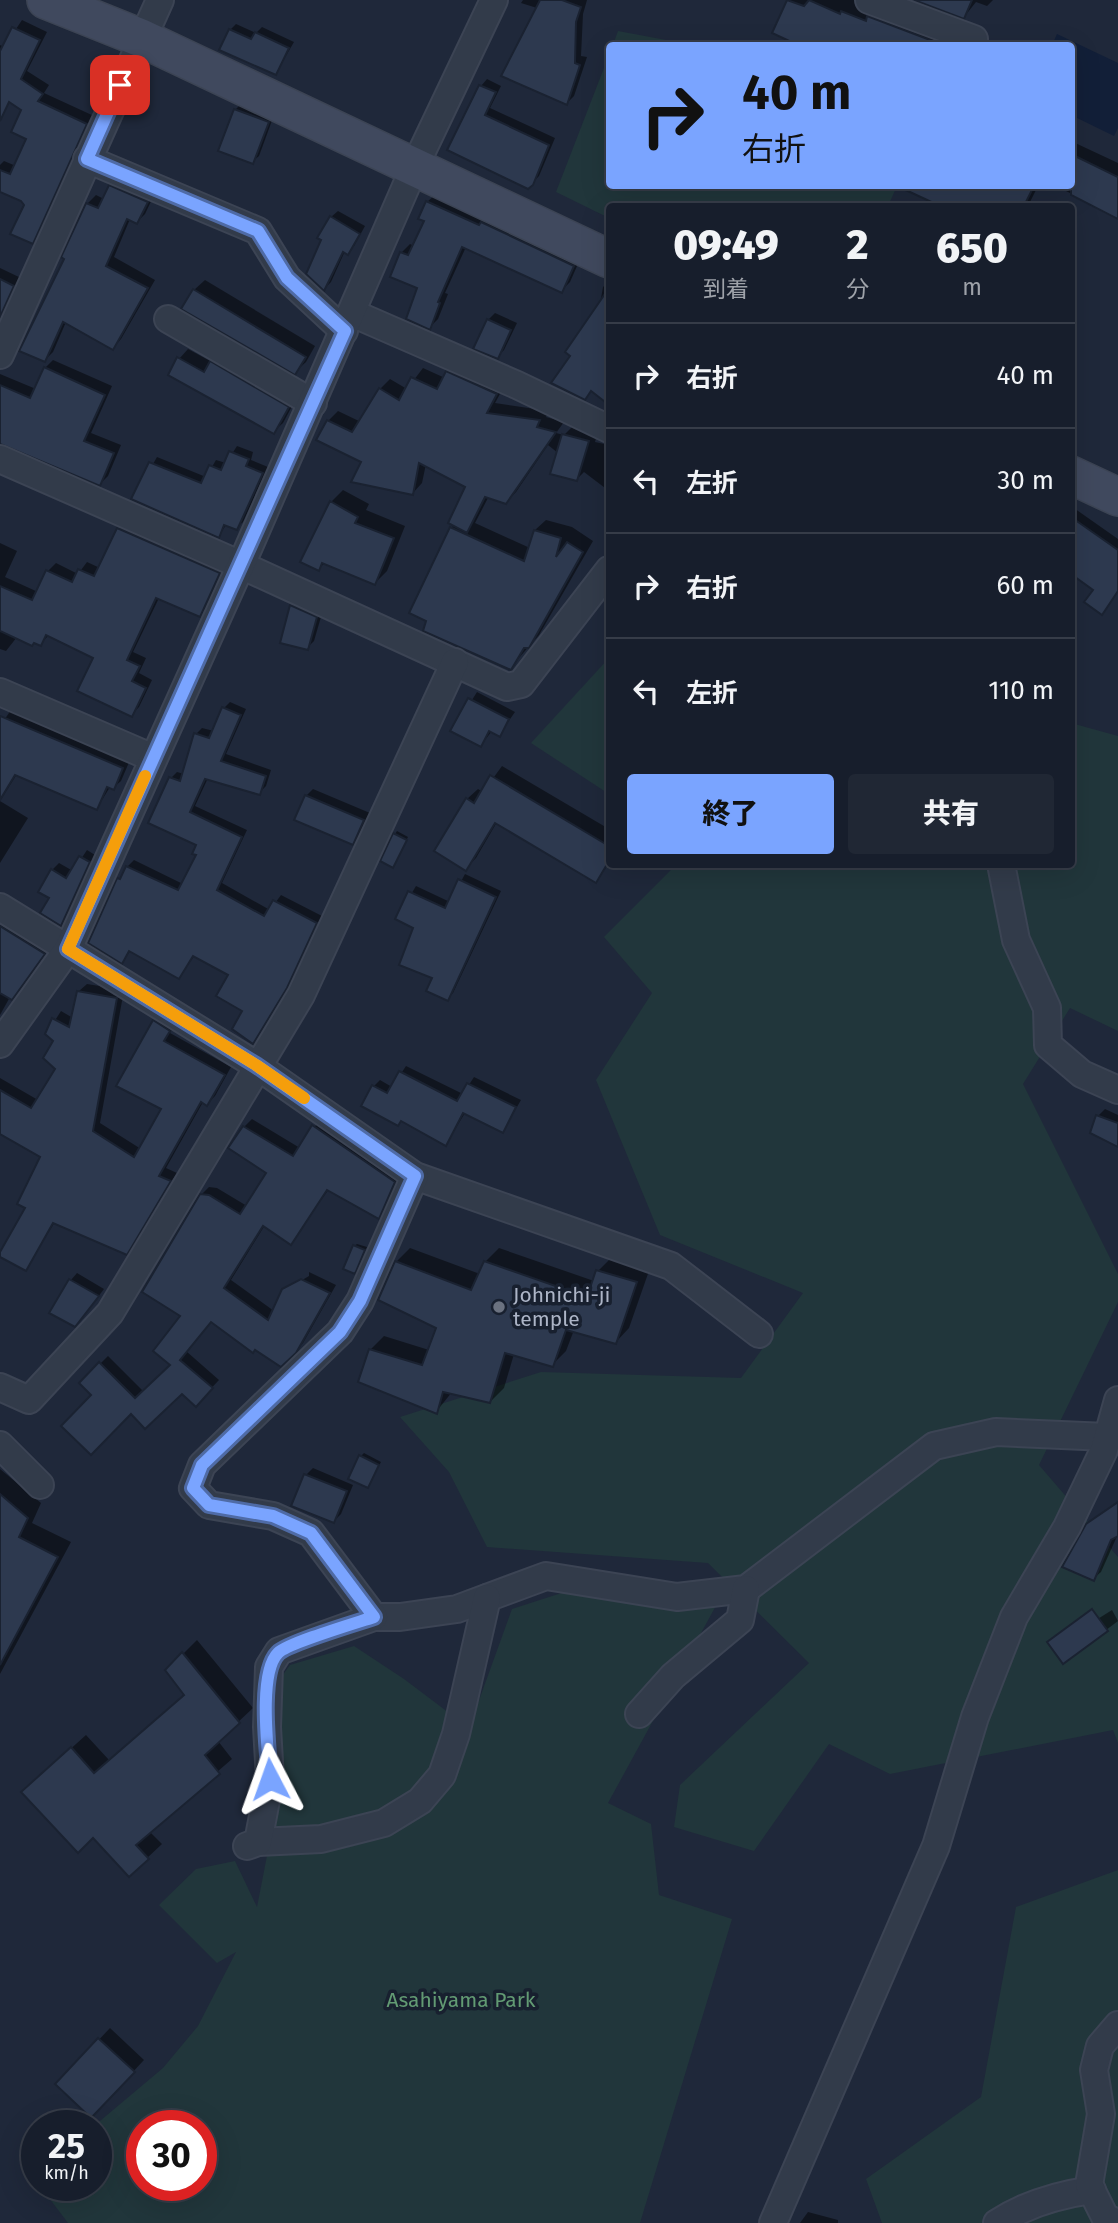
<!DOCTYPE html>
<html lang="ja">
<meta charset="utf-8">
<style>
body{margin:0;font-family:"Fira Sans","Noto Sans JP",sans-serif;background:#202734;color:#f1f3f6;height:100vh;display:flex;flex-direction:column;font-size:26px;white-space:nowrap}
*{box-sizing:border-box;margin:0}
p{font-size:23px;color:#9ea2a9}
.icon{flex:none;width:38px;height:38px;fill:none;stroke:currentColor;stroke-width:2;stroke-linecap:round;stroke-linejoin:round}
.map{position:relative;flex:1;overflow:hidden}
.sheet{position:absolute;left:606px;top:203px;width:469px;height:665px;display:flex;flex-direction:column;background:#171e2c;border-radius:7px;box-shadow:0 7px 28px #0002,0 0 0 2px #363c48}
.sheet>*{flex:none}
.hud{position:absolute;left:606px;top:42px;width:469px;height:147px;border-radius:7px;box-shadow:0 7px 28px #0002,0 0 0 2px #363c48;background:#7aa4ff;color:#111;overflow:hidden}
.speed{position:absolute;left:21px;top:2110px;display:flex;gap:14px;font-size:35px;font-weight:700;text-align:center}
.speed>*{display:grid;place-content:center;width:91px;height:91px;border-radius:50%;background:#171e2c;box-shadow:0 7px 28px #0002,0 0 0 2px #363c48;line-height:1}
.speed small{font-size:18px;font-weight:400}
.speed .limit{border:10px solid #d22;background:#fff;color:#111}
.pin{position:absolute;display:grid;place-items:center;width:60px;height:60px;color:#fff;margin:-30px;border-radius:14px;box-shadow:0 4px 10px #0006}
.me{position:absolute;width:77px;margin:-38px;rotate:356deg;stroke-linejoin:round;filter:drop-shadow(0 0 5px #0008)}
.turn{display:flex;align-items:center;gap:24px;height:147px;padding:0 21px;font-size:32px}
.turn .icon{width:91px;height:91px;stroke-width:2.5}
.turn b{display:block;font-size:49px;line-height:60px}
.eta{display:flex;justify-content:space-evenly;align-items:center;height:119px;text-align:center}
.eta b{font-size:42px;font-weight:800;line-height:49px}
.action{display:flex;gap:14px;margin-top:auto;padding:14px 21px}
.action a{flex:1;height:80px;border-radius:7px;background:#7aa4ff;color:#111;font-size:28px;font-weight:800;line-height:80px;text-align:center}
.action a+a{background:#202734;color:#f1f3f6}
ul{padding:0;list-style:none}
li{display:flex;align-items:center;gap:21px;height:105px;padding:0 21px;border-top:2px solid #363c48}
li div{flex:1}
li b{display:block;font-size:26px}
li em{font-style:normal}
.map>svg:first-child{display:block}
</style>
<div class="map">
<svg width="1118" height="2223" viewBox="0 0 1118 2223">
<rect width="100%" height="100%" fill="#1f283a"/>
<!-- green -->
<g fill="#21363b" fill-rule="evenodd">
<polygon points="618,31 693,45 613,45"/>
<polygon points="609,55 609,186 897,186 888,206 609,206 609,218 556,192"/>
<polygon points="609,658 609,794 531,743"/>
<polygon points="1071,723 1118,736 1118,1031 1070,1008 1023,1084 1118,1274 1118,1302 1039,1465 1118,1557 1118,1743 1113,1730 890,1774 829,1744 754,1851 674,1827 680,1785 809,1663 708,1563 487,1547 449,1472 400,1417 541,1372 741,1378 803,1293 660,1235 596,1080 652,993 604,937 676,865 1071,864"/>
<path d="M 574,1589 L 718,1602 L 608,1803 L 651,1824 L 659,1895 L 732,1919 L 640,2223 L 68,2223 L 40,2186 L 96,2186 L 94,2126 L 163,2068 L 198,2026 L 236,1952 L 217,1963 L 159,1905 L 196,1869 L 235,1861 L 257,1907 L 281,1784 L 282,1676 L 290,1665 L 354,1646 L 404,1679 L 469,1728 L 512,1609 ZM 142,2126 L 201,2126 L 201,2186 L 142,2186 Z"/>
<polygon points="1118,1870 1118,2223 882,2223 866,2179 981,2097 1016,1907"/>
</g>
<!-- water -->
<polygon fill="#121f38" points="1057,34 1118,63 1118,128 1114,136 1071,115 1071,46 1052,45"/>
<!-- shadow -->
<g fill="#0007">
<polygon points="523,0 587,0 583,14 581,56 587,57 574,96 567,103 537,8 521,3"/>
<polygon points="789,0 867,0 969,46 801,46 775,33"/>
<polygon points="917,0 993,0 987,6 976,2 964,17"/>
<polygon points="22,20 47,32 27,71 49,85 44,93 94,116 40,234 32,242 23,199 0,190 0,165 4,161 16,166 29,138 24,110 0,95 0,45 4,47"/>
<polygon points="236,24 256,33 262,27 294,42 276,73 230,30"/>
<polygon points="487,79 501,86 490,108 555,138 539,176 532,183 449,149 481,86"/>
<polygon points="242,103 274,115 259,156 252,162 235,110"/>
<polygon points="1071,141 1118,163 1118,217 1056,186 1071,186"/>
<polygon points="119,178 155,193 145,214 137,222 130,219 114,257 155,280 121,339 113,348 66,322 53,352 45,360 66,258 87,204 96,195 104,199"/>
<polygon points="904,186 1038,186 1028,206 944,206"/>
<polygon points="436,194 581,257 570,282 561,291 466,247 445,293 448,294 438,319 429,328 420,287 401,253 410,244 414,246 426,220 427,202"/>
<polygon points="338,211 365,226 354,246 345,251 331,282 324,289 331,217"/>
<polygon points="0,268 21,278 0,323"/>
<polygon points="205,280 315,346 306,362 295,372 194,290"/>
<polygon points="609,281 609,403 592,390 585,398 573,356 600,304 603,287"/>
<polygon points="495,313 517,323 504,350 497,357 488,320"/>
<polygon points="188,349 212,362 220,353 297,397 283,423 273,432 179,359"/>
<polygon points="53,360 112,386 91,433 121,445 108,476 100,484 0,443 0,374 36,389 45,368"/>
<polygon points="458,362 506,383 495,403 549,411 546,417 564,422 556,433 564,435 574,425 598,431 595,442 609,445 609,491 584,472 577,479 558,453 548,445 516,492 506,502 489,496 475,523 530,548 535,530 546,520 572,527 593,541 539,635 510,668 452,528 468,486 426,464 422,483 412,494 363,461 328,421 338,411 361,422 380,389 390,379 407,389 423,368 445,378"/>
<polygon points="237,446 253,452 251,460 268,467 243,522 236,528 227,524 218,536 133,499 157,457 206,477 216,460 226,463"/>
<polygon points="343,490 369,504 366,510 405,526 387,571 375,583 325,563 318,569 331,502"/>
<polygon points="1071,506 1118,539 1118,592 1102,613 1096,589 1071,572"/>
<polygon points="127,521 226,565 207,607 199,615 159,598 133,652 146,658 139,673 152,680 139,707 131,715 96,658 49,635 40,644 17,637 6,651 0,649 0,543 17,551 5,577 38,592 48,571 56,563 78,574 87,562 100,568 119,529"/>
<polygon points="298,599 323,610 314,641 307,648 292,606"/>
<polygon points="1071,614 1075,614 1074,640 1071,643"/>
<polygon points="477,692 515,712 499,735 492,731 481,745 453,730"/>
<polygon points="230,702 246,709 226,754 271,770 266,786 259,793 208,778 195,806 247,830 222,883 270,910 281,895 322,916 293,979 253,1042 231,975 195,955 179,977 131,950 122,962 127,867 134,860 183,884 198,855 199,844 171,778 177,772 184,774 196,734 202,728 214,731 224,708"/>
<polygon points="11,710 130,760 121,781 113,788 110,787 97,808 17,774 0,801 28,818 0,863 0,726"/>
<polygon points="502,766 609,829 609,864 596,880 497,822 476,858 465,869 467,799 478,789 483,792"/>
<polygon points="313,789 370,813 360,836 353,843 306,796"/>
<polygon points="397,831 408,837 393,865 395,834"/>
<polygon points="87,850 95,855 67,917 61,924 52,897 52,870 59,863 73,871"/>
<polygon points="465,874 501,891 453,993 447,999 435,977 415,927 397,918 416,886 450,902"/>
<polygon points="0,913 52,945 20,990 10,997 0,1015"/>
<polygon points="87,984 124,990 100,1123 141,1149 163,1108 155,1021 162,1014 177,1022 170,1033 231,1067 215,1096 207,1104 203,1102 166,1168 177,1173 126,1253 55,1222 25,1269 28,1207 43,1156 0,1132 0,1078 38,1100 58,1069 56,1041 47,1033 61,1011 73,1018 79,991"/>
<polygon points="406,1066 463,1094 474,1077 521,1100 503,1131 465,1113 446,1144 374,1086 380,1080 392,1087"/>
<polygon points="1105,1109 1118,1115 1118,1145 1092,1132 1098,1116"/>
<polygon points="321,1118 402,1173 386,1209 379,1217 329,1189 291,1242 265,1225 231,1280 274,1311 287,1289 309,1276 309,1272 336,1285 303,1343 281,1365 211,1320 186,1351 219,1380 203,1397 182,1392 131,1412 94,1395 81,1383 108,1356 144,1392 173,1365 201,1195 209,1187 217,1188 247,1206 269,1173 231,1147 244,1127 252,1119 300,1148"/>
<polygon points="357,1244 367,1247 354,1272 354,1246"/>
<polygon points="410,1248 480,1274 485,1262 499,1248 594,1281 598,1271 612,1257 650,1268 629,1328 616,1342 574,1330 566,1351 552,1365 514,1354 504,1388 490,1402 452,1392 436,1412 370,1350 384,1336 429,1350 438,1327 396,1262"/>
<polygon points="77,1273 104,1289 82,1318 71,1280"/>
<polygon points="364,1453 381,1462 368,1486 361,1456"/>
<polygon points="313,1468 353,1485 341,1514 334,1521 306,1475"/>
<polygon points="0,1469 41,1503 32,1523 71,1542 0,1674"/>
<polygon points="1118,1502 1118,1534 1101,1572 1094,1578 1087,1525"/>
<polygon points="1112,1610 1118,1621 1064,1662 1061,1642"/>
<polygon points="197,1640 253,1708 218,1741 232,1759 149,1831 162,1844 129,1875 37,1779 86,1735 109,1760 185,1694 167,1670"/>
<polygon points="110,2028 144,2060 102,2105 57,2084"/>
<polygon points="808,2212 838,2220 838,2223 800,2223"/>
</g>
<!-- building -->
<g fill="#2d394f" stroke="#1a2231" stroke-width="2">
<polygon points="540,0 562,0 581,7 576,22 575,63 580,65 567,105 501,76"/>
<polygon points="787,0 804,6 809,0 840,14 841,11 866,21 867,16 946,46 800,46 772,33"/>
<polygon points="914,0 972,0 964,19"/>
<polygon points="12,27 40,40 21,79 43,94 38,101 87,124 33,244 10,234 24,205 21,201 0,192 0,170 10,174 26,139 11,132 21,110 9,102 0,121 0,51"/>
<polygon points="229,29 251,39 255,32 289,48 276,75 219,50"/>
<polygon points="479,85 496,92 485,115 549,145 533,185 528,189 447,150"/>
<polygon points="234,109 269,122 253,164 218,151"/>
<polygon points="1071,154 1118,177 1118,219 1071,195"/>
<polygon points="109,185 148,202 137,224 127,219 106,266 148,288 113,350 63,322 45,362 19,351 64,259 61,257 86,203 98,208"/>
<polygon points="897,186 1034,186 1024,206 940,206"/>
<polygon points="426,201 479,225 481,222 574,266 562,293 462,247 438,302 440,303 430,330 406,319 417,288 390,277 400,252 408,255 424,221 418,219"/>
<polygon points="330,216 360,234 348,255 343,252 324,291 306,274 321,240 317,238"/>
<polygon points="0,279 14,286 0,317"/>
<polygon points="609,288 609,405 591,391 585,400 551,383 570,356 565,352"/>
<polygon points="193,289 306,357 295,375 181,309"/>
<polygon points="487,319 511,330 498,359 473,349"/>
<polygon points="177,357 204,372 210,361 289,407 274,434 168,375"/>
<polygon points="44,367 105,395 84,441 114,453 100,486 0,444 0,385 30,398"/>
<polygon points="446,371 497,394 487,413 540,420 537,427 556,432 506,504 485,497 467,533 448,523 465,487 419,463 413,495 351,482 361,462 316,440 327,420 352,432 379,388 399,400 411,377 437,389"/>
<polygon points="562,434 589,441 577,481 550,474"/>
<polygon points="229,451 249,459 246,466 263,473 237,530 224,525 219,538 131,499 149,462 201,483 209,465 221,470"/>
<polygon points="330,501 358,517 355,523 394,538 375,585 322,563 319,571 300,562"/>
<polygon points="1071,517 1118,550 1118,591 1102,615 1084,602 1093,590 1071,574"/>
<polygon points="450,527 524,561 534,530 561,538 556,557 567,542 583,552 529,648 524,648 511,670 423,631 426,621 409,613"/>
<polygon points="117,528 220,573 200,617 156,598 127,660 140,666 132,681 146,688 132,717 77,691 93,658 46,635 41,646 34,643 32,646 0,631 0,586 32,600 46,570 72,582 78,569 94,576"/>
<polygon points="290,605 317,617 308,650 280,643"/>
<polygon points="468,698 509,719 500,737 489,731 481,747 450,731"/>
<polygon points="222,707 241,715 221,761 266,776 260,795 205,779 190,812 242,837 217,890 264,916 273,900 317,923 287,988 253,1044 232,1029 242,1011 216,996 228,975 193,956 179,979 129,951 122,964 88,943 117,878 120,879 126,866 178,890 196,855 192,854 196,845 148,823 169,777 180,781 194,733 209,738"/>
<polygon points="0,716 123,768 114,790 107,787 97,810 15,775 0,800"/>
<polygon points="490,775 609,846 609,861 596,883 495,823 466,871 434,851 466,798 474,803"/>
<polygon points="305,795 364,820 353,845 294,820"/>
<polygon points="393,833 407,840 393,868 380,861"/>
<polygon points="79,856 90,862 61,926 40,913 49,898 38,892 51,869 66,878"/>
<polygon points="458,879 496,897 448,1001 426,991 432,978 399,965 413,928 395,919 408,891 445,908"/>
<polygon points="0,926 45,954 12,1000 0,993"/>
<polygon points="77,991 117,998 93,1131 134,1157 161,1109 116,1086 153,1020 170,1031 164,1041 225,1075 207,1106 201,1102 159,1176 171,1181 127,1255 53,1223 26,1271 0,1257 0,1252 25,1208 17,1204 40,1157 0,1134 0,1090 31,1108 55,1069 43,1058 53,1041 45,1034 52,1018 69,1027"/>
<polygon points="399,1071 457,1101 467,1083 516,1107 503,1133 463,1113 446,1146 401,1121 398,1126 361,1106 372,1085 387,1093"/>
<polygon points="1096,1115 1118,1123 1118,1147 1090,1133"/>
<polygon points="312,1125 395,1182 379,1219 327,1190 291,1245 263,1226 224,1288 268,1320 282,1289 301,1279 330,1293 296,1353 281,1367 255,1350 253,1353 211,1322 180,1360 213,1388 196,1407 182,1394 145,1429 131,1414 91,1455 61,1426 91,1395 79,1383 99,1362 135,1398 170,1365 153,1351 180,1316 142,1292 200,1194 209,1195 240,1214 266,1173 228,1148 243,1126 293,1156"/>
<polygon points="353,1245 365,1250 355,1274 343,1269"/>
<polygon points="395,1261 471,1290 484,1261 587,1297 596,1270 637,1282 616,1344 566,1330 553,1367 505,1353 490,1403 443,1392 437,1414 358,1382 369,1349 422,1365 436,1328 378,1300"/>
<polygon points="69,1279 99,1296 75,1327 49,1313"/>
<polygon points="359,1455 379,1465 368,1488 348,1479"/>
<polygon points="304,1474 347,1491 334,1523 291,1506"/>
<polygon points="0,1494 28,1518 19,1537 58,1557 0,1665"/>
<polygon points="1118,1502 1118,1536 1111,1540 1094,1581 1062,1567 1086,1524"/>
<polygon points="1092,1609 1108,1631 1063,1664 1047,1642"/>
<polygon points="182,1652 240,1723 205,1755 220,1774 136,1845 149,1859 129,1877 93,1838 78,1853 21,1792 71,1747 94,1773 184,1695 165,1670"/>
<polygon points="98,2038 135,2072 91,2118 55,2084"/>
</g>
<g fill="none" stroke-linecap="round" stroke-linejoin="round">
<!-- street casing -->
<g stroke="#3c4454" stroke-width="30">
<g id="street">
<polyline points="869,0 974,39"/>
<polyline points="87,159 258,231 287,278 344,331"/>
<polyline points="352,313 517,385 609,429"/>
<polyline points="168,319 313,403"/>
<polyline points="0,355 160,0"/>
<polyline points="0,459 241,565 507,687 521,684 609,570"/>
<polyline points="0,692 153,758"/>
<polyline points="1001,864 1016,940 1047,1008 1048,1045 1082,1074 1118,1090"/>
<polyline points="0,907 256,1065 415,1176 671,1266 759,1334"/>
<polyline points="0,1044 68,949 241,565 414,168 494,0"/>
<polyline points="415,1176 360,1301 340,1332 202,1465 193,1488 209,1505 273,1516 311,1533 374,1617 400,1617 457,1609 546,1576 677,1597 746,1589 934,1446 996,1432 1107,1437"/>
<polyline points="0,1387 29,1400 110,1313 301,995 455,662"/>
<polyline points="0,1445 40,1485"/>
<polyline points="639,1714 673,1676 740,1620 746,1589"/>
<polyline points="258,1842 321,1839 384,1823 420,1801 442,1775 456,1734 487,1598"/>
<polyline points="247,1846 258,1842 270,1779 267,1727 269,1667 279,1651 374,1617"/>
<polyline points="773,2223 936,1846 975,1717 1014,1617 1067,1527 1104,1450 1118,1400"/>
<path d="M 997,2223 C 1026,2204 1057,2195 1092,2190"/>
<polyline points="1117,2223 1105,2217 1089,2185 1101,2114 1094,2070 1100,2046 1118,2025"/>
</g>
</g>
<!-- secondary casing -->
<g stroke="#3c4454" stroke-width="40">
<g id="secondary">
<polyline points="46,0 141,38 609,259"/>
<polyline points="1071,475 1118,497"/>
</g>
</g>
<!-- street -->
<use href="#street" stroke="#323b4a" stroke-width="26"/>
<!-- secondary -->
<use href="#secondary" stroke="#40495e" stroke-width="37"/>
</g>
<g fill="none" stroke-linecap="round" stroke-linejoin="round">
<!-- route casing -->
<g stroke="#4f6ba6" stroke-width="18">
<path id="route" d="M 120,85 L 87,159 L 258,231 L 287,278 L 345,331 L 68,949 L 256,1065 L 415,1176 L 360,1301 L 340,1332 L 202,1465 L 193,1488 L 209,1505 L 273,1516 L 311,1533 L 374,1617 C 356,1623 288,1643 278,1653 C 258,1673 268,1751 270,1779"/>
</g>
<!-- route -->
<use href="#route" stroke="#7aa4ff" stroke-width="12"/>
<!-- slow -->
<polyline stroke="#f59e0b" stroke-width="12" points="145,776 68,949 256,1065 304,1098"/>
</g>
<!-- markers -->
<circle fill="#6b7280" stroke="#18202f" stroke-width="2.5" cx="499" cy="1307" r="7"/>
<g text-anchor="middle" stroke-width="7" stroke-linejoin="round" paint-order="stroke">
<!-- poi labels -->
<g font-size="21" fill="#adb5c7" stroke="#18202f" text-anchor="start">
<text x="513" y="1302">Johnichi-ji<tspan x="513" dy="24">temple</tspan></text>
</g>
<!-- park labels -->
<g font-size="21" fill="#629a73" stroke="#18202f">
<text x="461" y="2007">Asahiyama Park</text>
</g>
</g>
</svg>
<div class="speed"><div>25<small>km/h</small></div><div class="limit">30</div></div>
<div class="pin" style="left:120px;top:85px;background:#d93025"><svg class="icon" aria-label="arrive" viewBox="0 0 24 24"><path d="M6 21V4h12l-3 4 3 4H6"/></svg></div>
<svg class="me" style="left:270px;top:1779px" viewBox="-20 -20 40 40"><path d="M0-17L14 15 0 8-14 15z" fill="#7aa4ff" stroke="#fff" stroke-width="4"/></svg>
<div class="hud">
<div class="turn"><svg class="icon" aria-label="right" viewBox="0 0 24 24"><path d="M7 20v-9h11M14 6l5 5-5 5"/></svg><div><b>40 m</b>右折</div></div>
</div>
<section class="sheet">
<div class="eta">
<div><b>09:49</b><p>到着</p></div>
<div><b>2</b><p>分</p></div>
<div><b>650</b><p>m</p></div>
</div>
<ul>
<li><svg class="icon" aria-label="right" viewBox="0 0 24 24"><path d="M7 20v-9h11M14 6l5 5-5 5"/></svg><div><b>右折</b></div><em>40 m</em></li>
<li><svg class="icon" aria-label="left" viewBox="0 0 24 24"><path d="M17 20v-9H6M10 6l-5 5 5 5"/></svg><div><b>左折</b></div><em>30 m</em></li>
<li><svg class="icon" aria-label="right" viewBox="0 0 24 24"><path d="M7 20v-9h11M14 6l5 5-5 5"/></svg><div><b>右折</b></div><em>60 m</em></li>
<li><svg class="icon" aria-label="left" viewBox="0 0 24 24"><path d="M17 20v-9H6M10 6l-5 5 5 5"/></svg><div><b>左折</b></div><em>110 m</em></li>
</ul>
<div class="action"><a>終了</a><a>共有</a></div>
</section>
</div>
